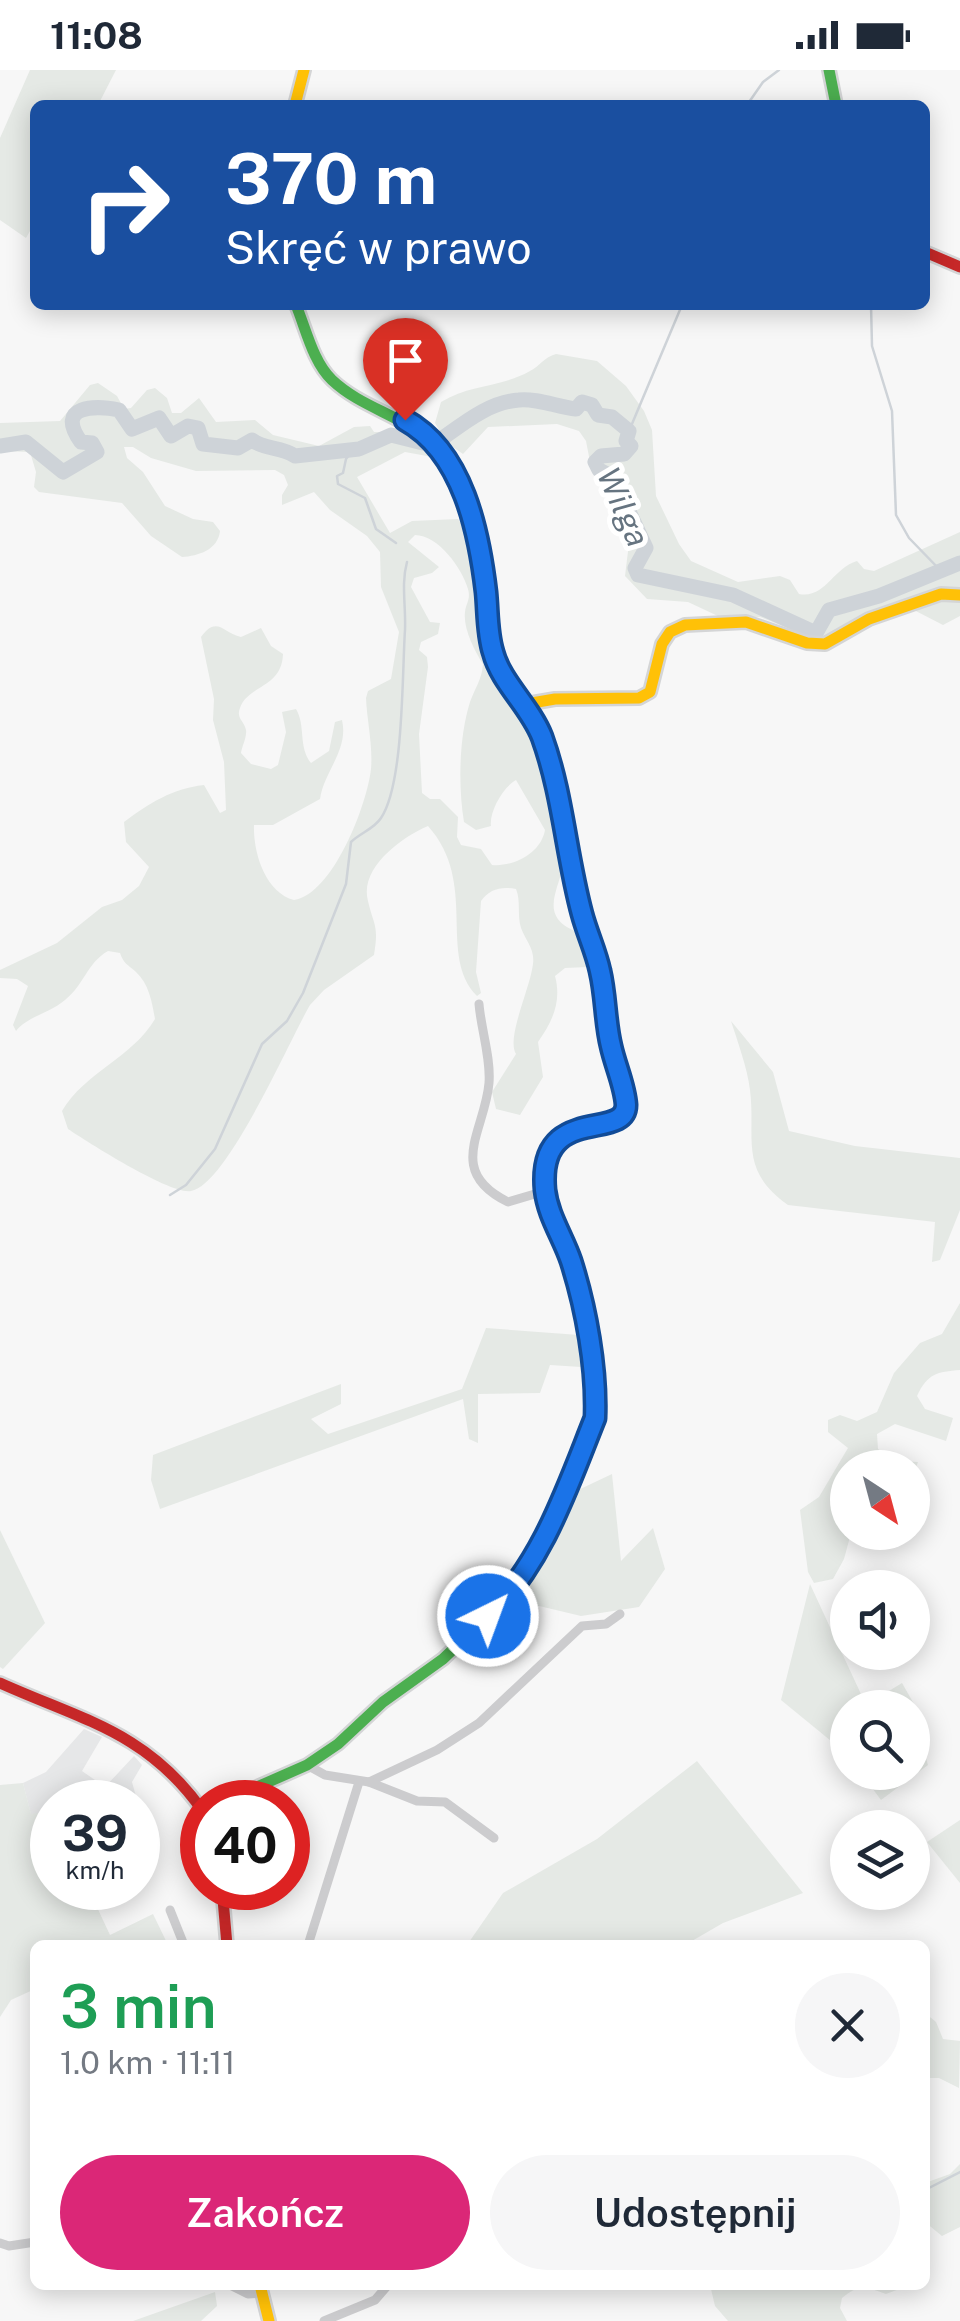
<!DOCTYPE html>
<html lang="pl">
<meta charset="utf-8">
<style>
body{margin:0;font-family:"Public Sans",sans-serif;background:#f6f6f7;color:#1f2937;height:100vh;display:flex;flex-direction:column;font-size:38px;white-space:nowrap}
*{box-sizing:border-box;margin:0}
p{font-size:32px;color:#747a83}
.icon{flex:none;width:55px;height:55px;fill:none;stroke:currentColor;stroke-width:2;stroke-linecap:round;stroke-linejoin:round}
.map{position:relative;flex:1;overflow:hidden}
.side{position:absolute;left:30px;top:1870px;width:900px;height:350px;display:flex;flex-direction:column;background:#fff;border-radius:15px;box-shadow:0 5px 25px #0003}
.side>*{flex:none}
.banner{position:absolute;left:30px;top:30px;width:900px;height:210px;border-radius:15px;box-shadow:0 5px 25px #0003;background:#1a4fa0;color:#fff;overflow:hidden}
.needle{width:65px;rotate:144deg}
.fabs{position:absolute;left:830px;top:1380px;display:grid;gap:20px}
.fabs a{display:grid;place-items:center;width:100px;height:100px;border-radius:50%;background:#fff;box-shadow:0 5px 25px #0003;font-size:50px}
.speed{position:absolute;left:30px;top:1710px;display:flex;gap:20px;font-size:50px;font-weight:700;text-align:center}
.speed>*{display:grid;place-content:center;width:130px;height:130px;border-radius:50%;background:#fff;box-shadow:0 5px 25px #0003;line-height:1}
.speed small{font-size:25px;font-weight:400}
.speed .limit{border:15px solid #d22;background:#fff;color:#111}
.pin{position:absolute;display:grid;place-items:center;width:85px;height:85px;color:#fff;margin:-102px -42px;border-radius:50% 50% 50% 0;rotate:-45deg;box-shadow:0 0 10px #0007}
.pin .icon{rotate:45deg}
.me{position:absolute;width:110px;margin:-55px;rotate:42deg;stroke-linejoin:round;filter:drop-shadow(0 0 8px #0008)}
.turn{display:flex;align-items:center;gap:35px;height:210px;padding:0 30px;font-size:45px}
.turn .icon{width:130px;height:130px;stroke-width:2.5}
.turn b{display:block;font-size:70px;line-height:85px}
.round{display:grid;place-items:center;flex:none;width:105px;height:105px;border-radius:52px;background:#f6f6f7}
.overview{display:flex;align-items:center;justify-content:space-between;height:170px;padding:0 30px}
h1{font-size:60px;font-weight:600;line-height:75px;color:#1e9e55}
.cta{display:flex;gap:20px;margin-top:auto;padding:20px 30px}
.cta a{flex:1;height:115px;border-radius:60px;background:#db2777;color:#fff;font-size:40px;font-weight:600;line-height:115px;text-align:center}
.cta a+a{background:#f6f6f7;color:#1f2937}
.status{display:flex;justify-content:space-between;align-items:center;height:70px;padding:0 50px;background:#fff;direction:ltr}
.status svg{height:28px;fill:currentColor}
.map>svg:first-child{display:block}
</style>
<div class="status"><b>11:08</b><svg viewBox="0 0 49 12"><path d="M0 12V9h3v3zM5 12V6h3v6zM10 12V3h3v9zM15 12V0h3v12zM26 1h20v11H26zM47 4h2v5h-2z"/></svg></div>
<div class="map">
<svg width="960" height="2251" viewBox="0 0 960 2251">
<rect width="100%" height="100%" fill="#f7f7f7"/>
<!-- built -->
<polygon fill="#e6e7e8" points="84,1659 102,1667 82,1701 105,1717 134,1686 142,1695 132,1712 145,1759 138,1761 138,1732 52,1732 52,1741 31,1745 23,1713 46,1702"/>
<!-- green -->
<g fill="#e5e9e5" fill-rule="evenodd">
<polygon points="30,0 116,0 98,35 35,35 35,152 26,168 0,150 0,68"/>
<path d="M 556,284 L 597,291 L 626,316 L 644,341 L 652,360 L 656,426 L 679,474 L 691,491 L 738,512 L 780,506 L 790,510 L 799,524 C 825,529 833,498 857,491 L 864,499 L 874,501 L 960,462 L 960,546 L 943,555 L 908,537 L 890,534 L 824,566 L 807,566 L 760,547 L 720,547 L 688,532 L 647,529 L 625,506 L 630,465 L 616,447 L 613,426 L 592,402 L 586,371 L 579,361 L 557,354 L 488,357 L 463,384 L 447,373 L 435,353 L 441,332 C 470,314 500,318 530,301 C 540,296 544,287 556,284 Z"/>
<path d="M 98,313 L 117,326 L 124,339 L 131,338 L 147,320 L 155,318 L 167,328 L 172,343 L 181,343 L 199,328 L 216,352 L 255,350 L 273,365 L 319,376 L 354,357 L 370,356 L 374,362 C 406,362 415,363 438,388 L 405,382 L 357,407 L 390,463 L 412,451 L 458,449 C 474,469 481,495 483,521 C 484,536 479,551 483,567 C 492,600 516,625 530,656 C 549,696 555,738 563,782 C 568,811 532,843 575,861 L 588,897 L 565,898 L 555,906 C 562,932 552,952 538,972 L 543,1007 L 520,1045 L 496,1039 L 492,1022 L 516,984 C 506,968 530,919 533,894 C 535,879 526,871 521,858 C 517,845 521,831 516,819 C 502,816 489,819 481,831 L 476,902 L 481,923 L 477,926 C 437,885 479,813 428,756 C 402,767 359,798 368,831 C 374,857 379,854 374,885 L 324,920 L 310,935 C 289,971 227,1115 191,1121 C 171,1125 89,1073 68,1059 L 62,1041 C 85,1002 132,988 155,949 C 152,932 149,914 136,902 C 127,894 124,894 120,883 L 108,881 C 87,893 84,915 65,930 C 50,943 28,946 16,961 L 13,955 L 28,916 L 17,909 L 0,908 L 0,900 L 57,873 L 102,837 L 122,830 L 139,816 L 149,797 L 126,772 L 124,752 C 150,733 171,719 204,715 L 220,743 L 226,740 L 224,692 L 213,650 L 214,629 L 201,567 C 217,545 223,563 241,567 L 261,558 L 271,576 L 283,584 C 282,618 248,615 240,638 C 236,649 244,650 246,660 C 247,667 242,676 241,683 L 251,694 L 271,699 L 278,695 L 286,662 L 282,642 L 296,639 C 306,656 298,677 311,693 L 329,681 L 335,652 L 342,650 C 349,680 324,701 320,729 L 273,755 L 254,755 C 253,782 265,822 294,830 C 333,824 367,735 371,699 C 373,675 367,651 366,628 L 368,621 L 391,609 L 399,562 L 381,517 L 380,482 L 367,466 L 330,440 L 314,422 L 282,435 L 282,425 L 288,415 L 284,405 L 275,400 L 196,401 L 151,388 L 133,377 L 124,377 L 127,388 L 143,402 L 165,436 L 193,449 L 213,452 L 220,461 C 218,480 198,486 182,487 L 151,466 L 122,433 L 39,422 L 34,417 L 36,402 L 30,382 L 0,381 L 0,353 L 60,351 L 90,315 ZM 415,465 C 438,465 462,498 468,519 C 471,529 466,533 465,542 C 463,558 474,580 483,594 C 482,609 475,618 470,632 C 459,667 458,716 464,752 L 476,760 L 491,756 C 489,742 503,717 516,710 L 545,760 C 541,783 514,797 492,795 L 481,779 L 461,775 L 457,767 L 458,747 L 440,729 L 430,729 L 422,723 L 419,664 L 428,597 L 427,587 L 419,580 L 421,572 L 438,564 L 440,553 L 430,552 L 411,517 L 414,508 L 432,503 L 439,497 L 408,472 Z"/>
<path d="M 731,951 L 773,1002 L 789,1061 L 855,1076 L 960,1088 L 960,1140 L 940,1190 L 932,1192 L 935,1152 L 788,1135 C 738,1100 756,1068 750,1020 C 747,997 738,973 731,951 Z"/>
<path d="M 960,1233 L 960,1300 C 937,1302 928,1303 917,1326 L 925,1339 L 953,1348 L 946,1371 L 895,1354 L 877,1364 L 878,1379 L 896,1391 L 918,1392 L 913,1405 L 912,1398 L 848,1398 L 848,1462 L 851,1463 L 844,1489 L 833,1509 L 814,1513 L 808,1502 L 800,1440 L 819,1427 L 848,1378 L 828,1362 L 828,1350 L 840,1345 L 857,1351 L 877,1342 L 894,1303 L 920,1273 L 942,1264 Z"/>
<polygon points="486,1258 579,1265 581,1297 550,1295 540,1323 478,1324 478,1373 469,1369 463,1329 160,1439 151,1410 153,1385 341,1314 341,1334 311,1349 328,1364 462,1319"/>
<polygon points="612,1404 621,1491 653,1458 665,1499 639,1537 581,1546 514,1530 546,1485 574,1422"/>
<polygon points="0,1460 45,1553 3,1599 0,1597"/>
<polygon points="810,1514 866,1635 902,1613 914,1634 848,1638 847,1684 781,1630"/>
<polygon points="918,1660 928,1695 881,1730 861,1703 912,1702 913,1661"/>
<polygon points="697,1691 803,1823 723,1853 685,1875 467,1875 503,1823 597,1769"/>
<polygon points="23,1713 31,1744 52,1741 52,1818 88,1818 110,1865 153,1844 168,1875 35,1875 35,1919 11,1930 0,1947 0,1715"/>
<polygon points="960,1750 960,1813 927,1772"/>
<polygon points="925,1943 936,1952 943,1969 960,1971 959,2018 939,2008 925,2008"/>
<polygon points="960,2094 960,2157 942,2166 925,2152 925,2113 950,2104"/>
<path d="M 710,2215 L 910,2215 L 886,2224 C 866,2217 860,2213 842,2228 L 840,2238 L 847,2251 L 728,2251 L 715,2236 Z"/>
<polygon points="215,2222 217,2236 201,2251 133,2251"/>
</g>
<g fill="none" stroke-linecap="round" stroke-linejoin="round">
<!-- stream -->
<g stroke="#ced3d8" stroke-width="2.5">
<polyline points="747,35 763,12 779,0"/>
<polyline points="871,235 872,276 892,341 896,445 909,468 942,502"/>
<polyline points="629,361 682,235"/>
<polyline points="353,380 346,389 343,403 337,406 338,414 365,428 376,459 396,473"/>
<path d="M 170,1125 L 186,1115 L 215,1079 L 262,974 L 287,951 L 303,923 L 346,814 L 351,772 C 360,763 374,759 381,748 C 404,714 402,604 405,560 C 406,535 401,514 407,492"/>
<polyline points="925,2120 960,2102"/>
</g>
<!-- river -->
<g stroke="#ced3d8" stroke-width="15">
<path d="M 440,370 C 464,353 489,332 519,330 C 536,328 558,337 576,339 L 582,332 L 592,335 L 598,345 L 612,347 L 629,361 L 626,371 L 631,376 L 624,384 L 601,386 L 595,392 L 599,400 L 613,407 L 646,478 L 635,498 L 638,505 L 733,525 L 816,563 L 829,540 L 879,526 L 960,493"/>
<path d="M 0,376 L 26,372 L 63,402 L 97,382 L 92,373 L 81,372 C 54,335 96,335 119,340 L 132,359 L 159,348 L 171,366 L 188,356 L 198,358 L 203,374 L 238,378 L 252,370 C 265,380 280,376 295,386 L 359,379 L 391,365 L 427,374"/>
</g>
<!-- fast casing -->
<g stroke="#d4d5d6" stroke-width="16">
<g id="fast">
<polyline points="829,0 836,35"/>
<path d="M 296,235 C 306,259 313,292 332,310 C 367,343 415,346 443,387 C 471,429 479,476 486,524 C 489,553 490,580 505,605"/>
<polyline points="223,1732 307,1695 338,1674 383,1632 443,1589 511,1524 536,1487 595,1347 596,1324 589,1283"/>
</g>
</g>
<!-- slow casing -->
<g stroke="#d4d5d6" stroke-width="16">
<g id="slow">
<polyline points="295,35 304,0"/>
<polyline points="526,634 555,629 639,628 650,622 662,574 670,562 685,555 746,552 807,573 825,574 869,549 941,524 960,525"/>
<polyline points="260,2215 269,2251"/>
</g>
</g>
<!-- jam casing -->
<g stroke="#d4d5d6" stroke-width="16">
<g id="jam">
<polyline points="925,182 960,197"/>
<path d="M 505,605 L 540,661 L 567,759 L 581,841 L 600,898 L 609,968 L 625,1041 L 615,1051 L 563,1064 C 529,1114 556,1146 573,1197 C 581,1224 584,1255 589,1283"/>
<path d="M 0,1613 C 82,1650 147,1662 202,1740"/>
<polyline points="222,1818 227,1875"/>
</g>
</g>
<!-- street -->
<g stroke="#ccccce" stroke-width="9">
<path d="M 479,934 C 481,959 491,988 489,1013 C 485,1061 445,1101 508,1132 L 545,1121"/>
<polyline points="307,1695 325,1705 369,1712 437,1680 479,1653 582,1556 606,1554 620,1544"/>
<polyline points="369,1712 417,1731 445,1732 494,1768"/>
<polyline points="170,1840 184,1875"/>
<polyline points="308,1875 359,1712"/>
<polyline points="0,2173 9,2176 35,2172"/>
<polyline points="230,2215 248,2224 262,2223"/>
<polyline points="324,2251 375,2230 388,2215"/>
</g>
<!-- fast -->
<use href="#fast" stroke="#4caf50" stroke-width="11"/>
<!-- slow -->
<use href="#slow" stroke="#ffc107" stroke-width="11"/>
<!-- jam -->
<use href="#jam" stroke="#c62828" stroke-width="11"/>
</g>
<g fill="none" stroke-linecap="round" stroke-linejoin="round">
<!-- route casing -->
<g stroke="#114b97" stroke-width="25">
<path id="route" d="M 405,350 C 463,382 479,462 486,522 C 488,542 487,563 493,582 C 501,613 530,636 542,667 C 563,725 566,785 582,844 C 587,863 596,882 600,901 C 606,926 605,952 611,976 C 615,995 625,1016 626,1035 C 626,1072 537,1032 545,1120 C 548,1146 563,1167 571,1191 C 586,1238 597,1298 595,1348 C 567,1418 543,1492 488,1546"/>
</g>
<!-- route -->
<use href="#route" stroke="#1a73e8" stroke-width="18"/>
</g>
<g text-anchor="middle" stroke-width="10" stroke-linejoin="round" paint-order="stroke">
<!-- water labels -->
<g font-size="32" font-style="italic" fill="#667480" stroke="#fff">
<text transform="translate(623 437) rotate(66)" y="11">Wilga</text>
</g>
</g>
</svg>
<div class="fabs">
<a><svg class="needle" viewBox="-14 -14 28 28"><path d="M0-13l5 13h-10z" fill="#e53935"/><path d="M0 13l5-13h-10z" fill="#747a83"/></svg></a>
<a><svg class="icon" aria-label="sound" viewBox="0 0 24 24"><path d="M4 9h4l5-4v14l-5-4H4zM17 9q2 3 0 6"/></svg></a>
<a><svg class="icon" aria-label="search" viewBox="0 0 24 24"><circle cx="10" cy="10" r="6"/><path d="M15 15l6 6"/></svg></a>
<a><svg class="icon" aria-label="layers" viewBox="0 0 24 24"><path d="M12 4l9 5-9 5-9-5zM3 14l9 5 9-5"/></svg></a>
</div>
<div class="speed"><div>39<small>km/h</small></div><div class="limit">40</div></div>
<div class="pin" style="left:405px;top:350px;background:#d93025"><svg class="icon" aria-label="arrive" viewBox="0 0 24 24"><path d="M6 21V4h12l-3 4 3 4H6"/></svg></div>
<svg class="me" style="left:488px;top:1546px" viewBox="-20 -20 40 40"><circle r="17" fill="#1a73e8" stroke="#fff" stroke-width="3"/><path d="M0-11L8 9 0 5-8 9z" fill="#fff"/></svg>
<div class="banner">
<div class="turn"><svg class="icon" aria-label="right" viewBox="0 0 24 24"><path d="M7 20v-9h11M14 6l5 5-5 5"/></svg><div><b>370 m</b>Skręć w prawo</div></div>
</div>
<section class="side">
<div class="overview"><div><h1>3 min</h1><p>1.0 km · 11:11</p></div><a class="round"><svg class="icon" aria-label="close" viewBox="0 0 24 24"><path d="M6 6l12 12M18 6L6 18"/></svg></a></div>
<div class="cta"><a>Zakończ</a><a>Udostępnij</a></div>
</section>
</div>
